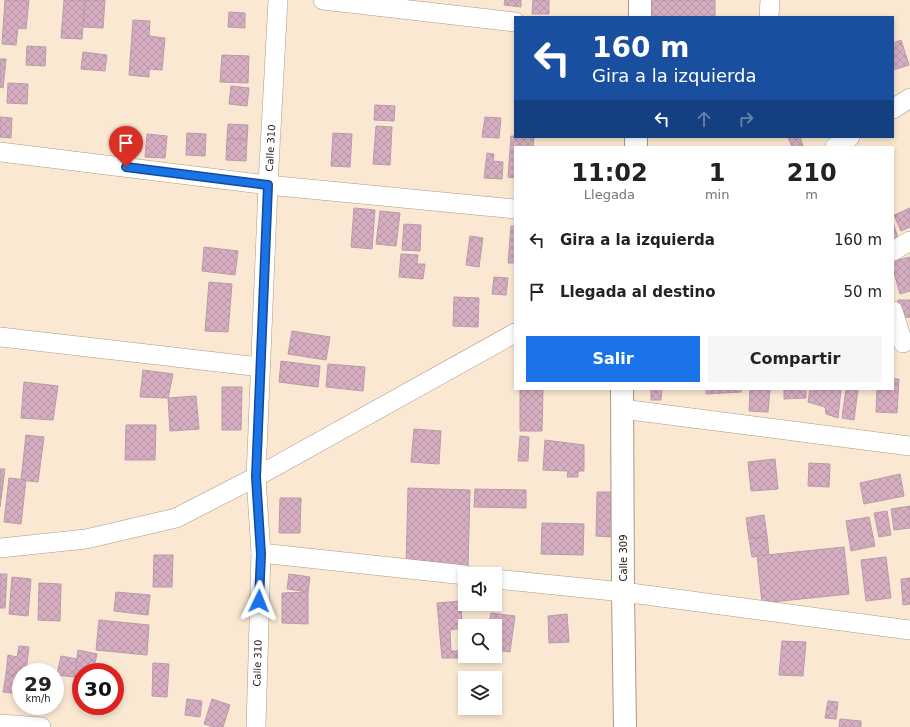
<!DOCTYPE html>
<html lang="es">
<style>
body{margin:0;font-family:"DejaVu Sans",sans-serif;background:#f6f6f6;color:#222;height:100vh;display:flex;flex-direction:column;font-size:15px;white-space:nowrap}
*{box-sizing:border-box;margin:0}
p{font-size:13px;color:#767676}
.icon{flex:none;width:22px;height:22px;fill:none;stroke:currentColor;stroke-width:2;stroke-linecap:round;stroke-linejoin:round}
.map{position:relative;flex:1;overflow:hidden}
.sheet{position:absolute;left:514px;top:146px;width:380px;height:244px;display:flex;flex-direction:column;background:#fff;border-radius:0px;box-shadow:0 2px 6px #0003}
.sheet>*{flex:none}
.hud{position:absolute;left:514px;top:16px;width:380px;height:122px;border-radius:0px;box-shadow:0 2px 6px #0003;background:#1a4fa0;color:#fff;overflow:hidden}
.buttons{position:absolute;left:458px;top:567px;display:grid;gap:8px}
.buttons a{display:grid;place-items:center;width:44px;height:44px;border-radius:0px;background:#fff;box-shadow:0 2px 6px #0003;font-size:20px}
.speed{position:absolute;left:12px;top:663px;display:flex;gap:8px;font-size:20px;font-weight:700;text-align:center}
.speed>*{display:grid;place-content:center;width:52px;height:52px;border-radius:50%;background:#fff;box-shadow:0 2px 6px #0003;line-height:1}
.speed small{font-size:10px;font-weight:400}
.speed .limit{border:6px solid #d22;background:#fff;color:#111}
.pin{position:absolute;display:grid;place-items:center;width:34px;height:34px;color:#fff;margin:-41px -17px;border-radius:50% 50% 50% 0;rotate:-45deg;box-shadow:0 0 4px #0007}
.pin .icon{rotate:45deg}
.me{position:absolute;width:44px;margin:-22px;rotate:2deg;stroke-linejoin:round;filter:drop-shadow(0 0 3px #0008)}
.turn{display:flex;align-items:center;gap:14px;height:84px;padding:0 12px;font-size:18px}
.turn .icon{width:52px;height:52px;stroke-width:2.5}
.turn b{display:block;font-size:28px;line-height:34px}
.lanes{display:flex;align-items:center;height:38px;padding:0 12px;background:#0003;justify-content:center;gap:20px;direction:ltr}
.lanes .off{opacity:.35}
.eta{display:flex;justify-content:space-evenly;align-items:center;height:68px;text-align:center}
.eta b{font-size:24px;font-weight:800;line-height:28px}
.action{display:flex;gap:8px;margin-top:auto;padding:8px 12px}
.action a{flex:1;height:46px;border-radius:0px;background:#1a73e8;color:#fff;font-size:16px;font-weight:800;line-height:46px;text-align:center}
.action a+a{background:#f6f6f6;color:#222}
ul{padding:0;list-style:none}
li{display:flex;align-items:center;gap:12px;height:52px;padding:0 12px}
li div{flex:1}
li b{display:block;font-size:15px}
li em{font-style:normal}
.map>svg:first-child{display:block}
</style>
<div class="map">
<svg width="910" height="727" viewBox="0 0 910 727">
<defs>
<pattern id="building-cross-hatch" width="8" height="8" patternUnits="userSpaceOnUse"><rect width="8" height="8" fill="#d7aec1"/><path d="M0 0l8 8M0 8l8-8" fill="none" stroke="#b895a5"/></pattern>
</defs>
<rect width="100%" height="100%" fill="#fae8d2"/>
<!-- building -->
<g fill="url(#building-cross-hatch)" stroke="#b79ca8">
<polygon points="5,0 29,0 26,29 18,28 16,45 2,44"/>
<polygon points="64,0 85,0 82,39 61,38"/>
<polygon points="85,0 105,0 103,28 83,27"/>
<polygon points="505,0 521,0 521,7 504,5"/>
<polygon points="533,0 549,0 549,14 532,14"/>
<polygon points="648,0 715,0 715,17 647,17"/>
<polygon points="229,12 245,13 245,28 228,27"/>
<polygon points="133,20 150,21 149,36 165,38 162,70 149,69 149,77 129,75"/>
<polygon points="901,40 909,65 893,70 893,43"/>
<polygon points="27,46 46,47 45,66 26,65"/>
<polygon points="83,52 107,55 105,71 81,69"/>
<polygon points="222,55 249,56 248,83 220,82"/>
<polygon points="0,59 6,59 3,88 0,87"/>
<polygon points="8,83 28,84 27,104 7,103"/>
<polygon points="231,86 249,88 247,106 229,104"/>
<polygon points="375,105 395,106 394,121 374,120"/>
<polygon points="0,117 12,118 11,138 0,137"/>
<polygon points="485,117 501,118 499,138 482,137"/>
<polygon points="228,124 248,125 247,140 227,138"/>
<polygon points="376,126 392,127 390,165 373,164"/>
<polygon points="187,133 206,134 205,156 186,155"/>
<polygon points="333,133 352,134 350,167 331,166"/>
<polygon points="147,134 167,136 165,158 145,157"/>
<polygon points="511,136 515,136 515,137 534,138 533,147 515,147 515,178 508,177"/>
<polygon points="788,137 800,137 803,146 792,147"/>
<polygon points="227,138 247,140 246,161 226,160"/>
<polygon points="487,153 494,154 493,161 503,162 502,179 484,178"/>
<polygon points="354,208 375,210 372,249 351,247"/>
<polygon points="910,208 910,227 901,231 894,215"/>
<polygon points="380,211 400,213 396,246 376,244"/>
<polygon points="893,223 900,243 893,246"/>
<polygon points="404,224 421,225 420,251 402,250"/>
<polygon points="511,226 515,226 515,263 508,263"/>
<polygon points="470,236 483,238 479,267 466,265"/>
<polygon points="204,247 238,251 235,275 202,271"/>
<polygon points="401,254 418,255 417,264 425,264 423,279 399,277"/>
<polygon points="910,257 910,291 900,294 893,269 893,261"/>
<polygon points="494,277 508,278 506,295 492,294"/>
<polygon points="209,282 232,284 228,332 205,331"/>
<polygon points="454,297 479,298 478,327 453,326"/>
<polygon points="898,300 910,300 910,317 898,318"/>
<polygon points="292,331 330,337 326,360 288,354"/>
<polygon points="281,361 320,366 318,387 279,382"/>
<polygon points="328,364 365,367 363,391 326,387"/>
<polygon points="143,370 173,374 168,398 140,397"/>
<polygon points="893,379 899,379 897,413 876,412 877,389 893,389"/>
<polygon points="24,382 58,386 53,420 21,418"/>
<polygon points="222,387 242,387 241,430 222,430"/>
<polygon points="520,389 543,389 542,431 520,431"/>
<polygon points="651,389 662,389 661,400 651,400"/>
<polygon points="706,389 741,389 741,392 706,394"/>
<polygon points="750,389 770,389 768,412 749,411"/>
<polygon points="784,389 806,389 806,398 784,399"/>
<polygon points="810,389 841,389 838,418 826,414 825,407 808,402"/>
<polygon points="846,389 858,389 854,420 842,418"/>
<polygon points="196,396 199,429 170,431 168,398"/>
<polygon points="126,425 156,425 155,460 125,460"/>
<polygon points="414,429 441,431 439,464 411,462"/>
<polygon points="26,435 44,437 38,482 21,480"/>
<polygon points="520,436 529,437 528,461 518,461"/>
<polygon points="545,440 584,445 584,471 578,471 578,477 567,477 568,471 543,470"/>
<polygon points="775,459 778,489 751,491 748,462"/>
<polygon points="809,463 830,464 829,487 808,486"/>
<polygon points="0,469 5,469 0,507"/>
<polygon points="900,474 904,496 864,504 860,483"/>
<polygon points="9,478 26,480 21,524 4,522"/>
<polygon points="408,488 470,490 468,568 406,566"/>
<polygon points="475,489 526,490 526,508 474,507"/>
<polygon points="597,492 611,492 610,537 596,536"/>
<polygon points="280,498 301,498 300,533 279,533"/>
<polygon points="910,506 910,528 894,530 891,509"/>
<polygon points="887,511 891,535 879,537 874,513"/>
<polygon points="764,515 767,536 749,539 746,518"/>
<polygon points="869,517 875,546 851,551 846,521"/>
<polygon points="542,523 584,524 583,555 541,554"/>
<polygon points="767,536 769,555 752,557 749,539"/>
<polygon points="844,547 849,594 762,603 757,556"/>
<polygon points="154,555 173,555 172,587 153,587"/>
<polygon points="886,557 891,598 866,601 861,560"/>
<polygon points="0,574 7,574 5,608 0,608"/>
<polygon points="289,574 310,577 308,592 287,589"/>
<polygon points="12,577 31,579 28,616 9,614"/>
<polygon points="910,578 910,604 903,605 901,579"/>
<polygon points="39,583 61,584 60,621 38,620"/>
<polygon points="116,592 150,595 148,615 114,611"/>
<polygon points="308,592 308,624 282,623 282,593"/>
<polygon points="461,601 462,628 450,630 451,651 458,651 458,658 442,658 437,603"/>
<polygon points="491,613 515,616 510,652 495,650 495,626 489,626"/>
<polygon points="567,614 569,642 549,643 548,616"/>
<polygon points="99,620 149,625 147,655 96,650"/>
<polygon points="782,641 806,642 803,676 779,675"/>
<polygon points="19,646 29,647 26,672 21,672 21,676 6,674 8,655 17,657"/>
<polygon points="78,650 97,654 93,672 81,672 81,679 74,677"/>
<polygon points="61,656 77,659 74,677 57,675"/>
<polygon points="153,663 169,664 167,697 152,696"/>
<polygon points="6,674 21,676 21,694 3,692"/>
<polygon points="187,699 202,701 200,717 185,715"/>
<polygon points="212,699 230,705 223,727 214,727 204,724"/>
<polygon points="828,701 838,702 836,719 825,718"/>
<polygon points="840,719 861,721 861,727 839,727"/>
</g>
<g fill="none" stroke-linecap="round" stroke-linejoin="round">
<!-- street casing -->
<g stroke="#ab9a86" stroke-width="20">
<g id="street">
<polyline points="323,0 515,22"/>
<polyline points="769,17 770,0"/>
<polyline points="893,109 910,98"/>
<polyline points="835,147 850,137"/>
<polyline points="0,152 268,185 515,209"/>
<polyline points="893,251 910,241"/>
<polyline points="893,311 903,343"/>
<polyline points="0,337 260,367"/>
<polyline points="622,409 910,446"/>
<polyline points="0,548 86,539 176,518 256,477 515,333"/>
<polyline points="261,553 465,575"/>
<polyline points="495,579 623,592 910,630"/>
<polyline points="0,724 41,727"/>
<polyline points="256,727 261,553 256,477 268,185 278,0"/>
</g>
</g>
<!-- secondary casing -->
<g stroke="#ab9a86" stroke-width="24">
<g id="secondary">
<polyline points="640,17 640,0"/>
<polyline points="636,147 636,137"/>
<polyline points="622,389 623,592 625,727"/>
</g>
</g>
<!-- street -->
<use href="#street" stroke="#fff" stroke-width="19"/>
<!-- secondary -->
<use href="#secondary" stroke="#fff" stroke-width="22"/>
</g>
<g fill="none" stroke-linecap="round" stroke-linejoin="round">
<!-- route casing -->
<g stroke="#114b97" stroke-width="10">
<polyline id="route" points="126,167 268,185 256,477 261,554 259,601"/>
</g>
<!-- route -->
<use href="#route" stroke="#1a73e8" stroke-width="7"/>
</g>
<g text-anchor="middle" stroke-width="4" stroke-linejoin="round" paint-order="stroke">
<!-- street labels -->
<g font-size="10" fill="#1a140d" stroke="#fff">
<text transform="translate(270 148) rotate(-87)" y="4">Calle 310</text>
<text transform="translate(623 558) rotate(-90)" y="4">Calle 309</text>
<text transform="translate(257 663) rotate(-88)" y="4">Calle 310</text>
</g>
</g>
</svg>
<div class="buttons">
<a><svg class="icon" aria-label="sound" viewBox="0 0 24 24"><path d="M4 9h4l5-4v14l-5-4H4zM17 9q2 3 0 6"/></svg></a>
<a><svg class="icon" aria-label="search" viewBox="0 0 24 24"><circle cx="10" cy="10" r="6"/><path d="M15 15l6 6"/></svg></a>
<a><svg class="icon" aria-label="layers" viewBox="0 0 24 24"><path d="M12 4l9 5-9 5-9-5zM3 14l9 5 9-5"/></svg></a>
</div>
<div class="speed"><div>29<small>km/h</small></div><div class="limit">30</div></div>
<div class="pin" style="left:126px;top:167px;background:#d93025"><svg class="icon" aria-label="arrive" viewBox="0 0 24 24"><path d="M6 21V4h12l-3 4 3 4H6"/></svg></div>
<svg class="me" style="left:259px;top:601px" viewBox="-20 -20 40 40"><path d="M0-17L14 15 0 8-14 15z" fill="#1a73e8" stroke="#fff" stroke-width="4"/></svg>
<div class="hud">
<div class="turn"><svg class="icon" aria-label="left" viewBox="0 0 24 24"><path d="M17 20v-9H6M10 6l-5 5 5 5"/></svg><div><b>160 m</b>Gira a la izquierda</div></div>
<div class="lanes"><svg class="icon" aria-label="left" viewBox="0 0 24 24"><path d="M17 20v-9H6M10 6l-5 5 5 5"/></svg><svg class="icon off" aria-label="ahead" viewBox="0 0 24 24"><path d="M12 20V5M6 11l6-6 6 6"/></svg><svg class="icon off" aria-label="right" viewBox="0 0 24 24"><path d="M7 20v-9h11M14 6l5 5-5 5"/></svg></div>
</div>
<section class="sheet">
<div class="eta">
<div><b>11:02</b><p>Llegada</p></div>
<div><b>1</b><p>min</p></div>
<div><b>210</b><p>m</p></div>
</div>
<ul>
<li><svg class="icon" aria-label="left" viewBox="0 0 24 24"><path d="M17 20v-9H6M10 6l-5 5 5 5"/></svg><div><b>Gira a la izquierda</b></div><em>160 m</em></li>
<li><svg class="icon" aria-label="arrive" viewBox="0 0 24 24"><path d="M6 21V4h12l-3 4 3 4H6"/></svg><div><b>Llegada al destino</b></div><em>50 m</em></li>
</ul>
<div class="action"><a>Salir</a><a>Compartir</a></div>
</section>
</div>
